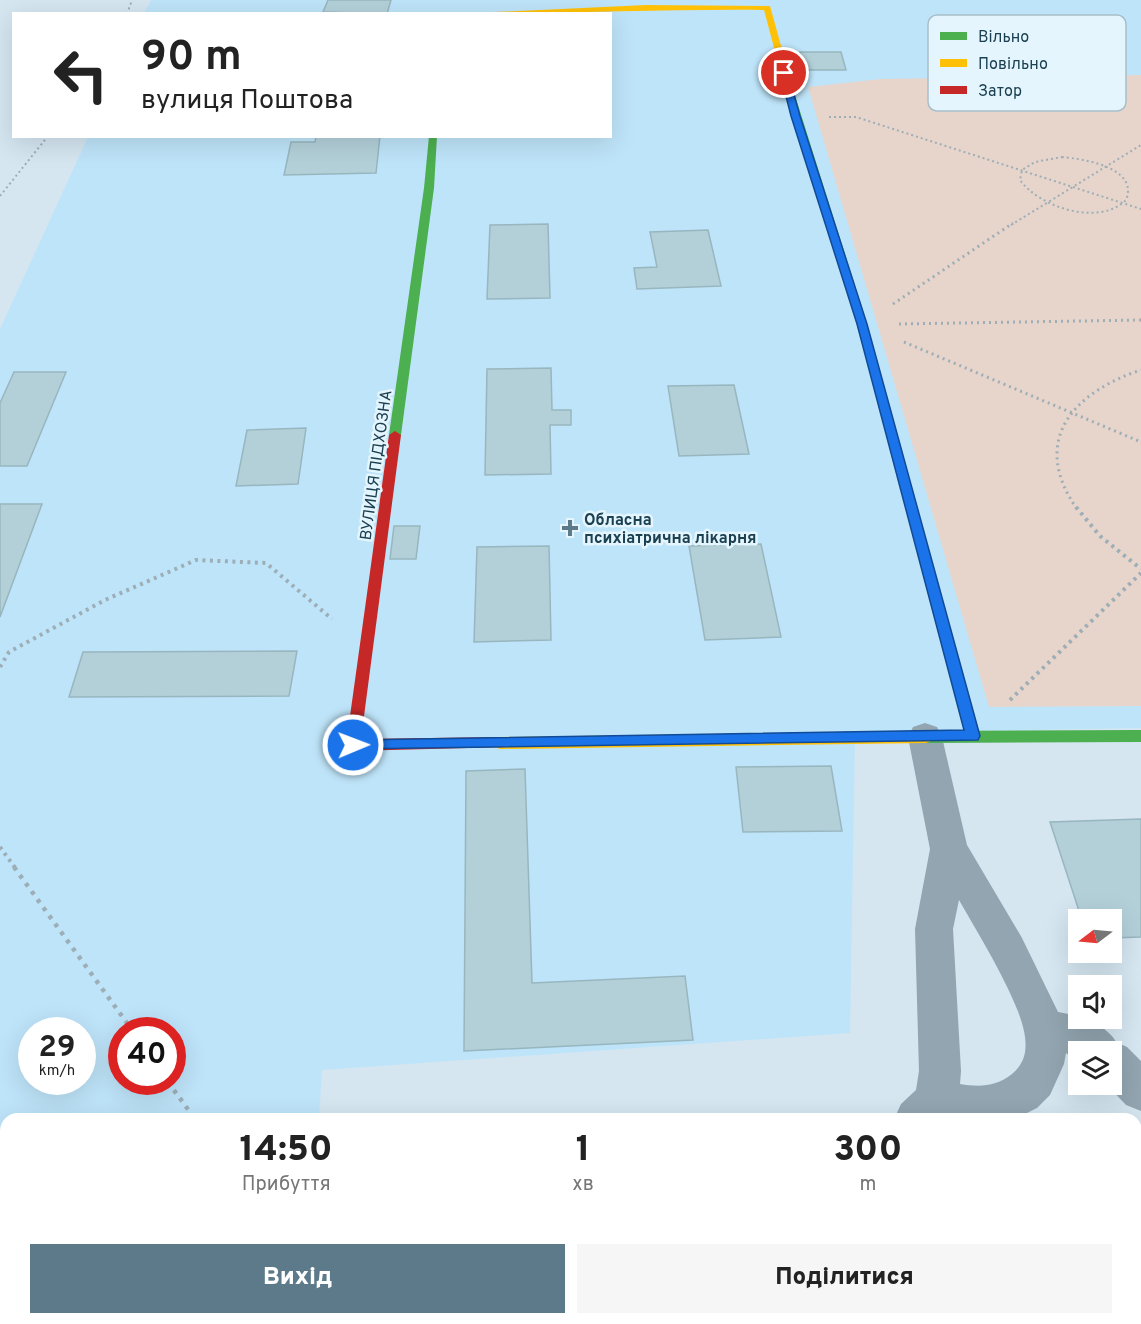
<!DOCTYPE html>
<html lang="uk">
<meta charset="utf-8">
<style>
body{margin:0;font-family:Overpass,sans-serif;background:#f6f6f6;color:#222;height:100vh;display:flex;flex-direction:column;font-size:22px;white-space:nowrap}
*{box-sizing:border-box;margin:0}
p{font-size:20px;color:#767676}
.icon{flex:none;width:33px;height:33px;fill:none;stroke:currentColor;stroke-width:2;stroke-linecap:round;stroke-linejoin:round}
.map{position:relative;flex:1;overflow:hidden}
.sheet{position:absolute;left:0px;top:1113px;width:1142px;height:212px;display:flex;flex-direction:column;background:#fff;border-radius:18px 18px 0 0;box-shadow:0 6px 24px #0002}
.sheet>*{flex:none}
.top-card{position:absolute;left:12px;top:12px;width:600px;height:126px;border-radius:0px;box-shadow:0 6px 24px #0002;background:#fff;color:#222;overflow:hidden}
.needle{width:39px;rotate:254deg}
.controls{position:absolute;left:1068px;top:909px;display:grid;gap:12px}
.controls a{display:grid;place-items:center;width:54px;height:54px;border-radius:0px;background:#fff;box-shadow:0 6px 24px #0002;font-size:30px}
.speed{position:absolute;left:18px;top:1017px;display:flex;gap:12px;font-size:30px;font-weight:700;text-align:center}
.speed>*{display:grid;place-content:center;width:78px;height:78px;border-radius:50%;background:#fff;box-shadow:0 6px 24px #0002;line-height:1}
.speed small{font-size:15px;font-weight:400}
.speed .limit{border:9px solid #d22;background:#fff;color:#111}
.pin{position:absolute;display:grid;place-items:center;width:51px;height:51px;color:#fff;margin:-26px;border:3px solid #fff;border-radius:50%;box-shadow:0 2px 6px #0007}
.me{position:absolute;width:66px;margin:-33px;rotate:89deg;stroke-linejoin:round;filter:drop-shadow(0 0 4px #0008)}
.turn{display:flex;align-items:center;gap:21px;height:126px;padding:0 30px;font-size:27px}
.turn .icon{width:78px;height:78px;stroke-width:2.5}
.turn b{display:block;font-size:42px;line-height:51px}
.eta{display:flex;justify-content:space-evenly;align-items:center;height:102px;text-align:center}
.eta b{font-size:36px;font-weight:800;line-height:42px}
.action{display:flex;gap:12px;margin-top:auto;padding:12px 30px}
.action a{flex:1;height:69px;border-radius:0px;background:#5c7a89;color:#fff;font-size:24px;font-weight:800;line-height:69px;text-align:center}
.action a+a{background:#f6f6f6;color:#222}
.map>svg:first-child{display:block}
</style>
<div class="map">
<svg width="1141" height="1324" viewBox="0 0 1141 1324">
<rect width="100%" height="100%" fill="#d5e6f1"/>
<!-- built -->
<path fill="#bee4f9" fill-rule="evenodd" d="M 151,0 L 1141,0 L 1141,728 L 855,733 L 850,1033 L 322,1070 L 319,1119 L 6,1119 L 6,1318 L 308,1319 L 308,1324 L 0,1324 L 0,329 L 88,137 L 610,136 L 610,14 L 144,13 ZM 32,1030 L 82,1030 L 82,1082 L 32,1082 ZM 122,1030 L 172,1030 L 172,1082 L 122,1082 Z"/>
<!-- green -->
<polygon fill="#e7d5cb" points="1141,75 1141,706 989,707 808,87 881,79"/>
<!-- building -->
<g fill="#b3d0d9" stroke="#98b6bf" stroke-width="1.5">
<polygon points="328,0 391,0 387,14 323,12"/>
<polygon points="800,52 841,52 846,70 805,70"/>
<polygon points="316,136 380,136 376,173 284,175 291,142 315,142"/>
<polygon points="548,224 550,298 487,299 490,225"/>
<polygon points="708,230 721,286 637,289 634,268 657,267 650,232"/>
<polygon points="551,368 552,410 571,410 571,425 550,425 551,474 485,475 487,369"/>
<polygon points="14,372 66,372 27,466 0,466 0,403"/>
<polygon points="734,385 749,454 679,456 668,386"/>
<polygon points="306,428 298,484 236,486 247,430"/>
<polygon points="0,504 42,504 0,617"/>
<polygon points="394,526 420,526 416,559 390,559"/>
<polygon points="761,544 781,637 705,640 689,546"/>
<polygon points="549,546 551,640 474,642 477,547"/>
<polygon points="297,651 289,696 69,697 83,652"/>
<polygon points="831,766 842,831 743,832 736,767"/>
<polygon points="525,769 532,983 685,976 693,1040 464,1051 466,771"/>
<polygon points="1141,819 1141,937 1112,938 1112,920 1082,920 1050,822"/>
<polygon points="433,1318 586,1318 587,1324 433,1324"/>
<polygon points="864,1318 1008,1318 1009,1324 865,1324"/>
</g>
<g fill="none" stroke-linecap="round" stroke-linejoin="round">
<!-- path-far3 -->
<g stroke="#9daeb7" stroke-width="2" stroke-dasharray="2 3" stroke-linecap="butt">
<polyline points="127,14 132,0"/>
<polyline points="829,117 856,117 1141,209"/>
<path d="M 1062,157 C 1085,159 1139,168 1126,200 C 1099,227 1039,207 1020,180 L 1022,170 L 1035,162 Z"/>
<polyline points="0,196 48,136"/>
<polyline points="1011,225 1141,145"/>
</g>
<!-- path-far2 -->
<g stroke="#9daeb7" stroke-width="3" stroke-dasharray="2 4" stroke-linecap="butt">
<polyline points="893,304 1013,223"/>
<polyline points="899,324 1141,320"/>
<polyline points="904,342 1141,442"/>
<path d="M 1077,509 C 1029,440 1074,392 1141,370"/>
</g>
<!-- path-far1 -->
<g stroke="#9daeb7" stroke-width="4" stroke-dasharray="3 4.5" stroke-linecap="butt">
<polyline points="1076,507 1100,536 1141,569"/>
<polyline points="0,667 9,652 105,600 196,560 266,563 332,619"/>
<polyline points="1010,700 1141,573"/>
<polyline points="0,847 16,869"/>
</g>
<!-- path -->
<g stroke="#9daeb7" stroke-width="4.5" stroke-dasharray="4 6" stroke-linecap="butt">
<polyline points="14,867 132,1030"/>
<polyline points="168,1082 195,1119"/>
<polyline points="244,1324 245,1318"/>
</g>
<!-- street -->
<g fill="#92a5b0" fill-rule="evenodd">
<path d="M 925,723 L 937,727 L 942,737 L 967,845 L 1022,938 L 1058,1012 C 1076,1015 1107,1024 1116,1042 L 1127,1047 L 1141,1061 L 1141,1111 L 1126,1105 L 1106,1084 L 1112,1084 L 1112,1052 L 1078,1052 L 1078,1062 L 1066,1053 L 1064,1064 L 1050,1095 L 1037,1108 L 1015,1119 L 894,1119 L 901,1104 L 916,1090 L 919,1071 L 915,929 L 930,849 L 908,737 L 913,727 ZM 959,900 C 977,932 1021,1002 1025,1037 C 1027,1052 1024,1064 1012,1074 C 996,1087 979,1087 960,1084 L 961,1071 L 953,929 Z"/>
<rect x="676" y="1318" width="48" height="6"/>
</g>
<!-- fast -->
<g fill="#4caf50" fill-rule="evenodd">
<polygon points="789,86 793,89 867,324 921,521 919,524 915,525 909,521 857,324 785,89"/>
<polygon points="429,136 437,136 434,188 401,435 395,439 389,435 424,188"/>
<polygon points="1141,730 1141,742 926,743 921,741 919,737 921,733 926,731"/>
</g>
<!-- slow -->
<g fill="#ffc107" fill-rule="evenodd">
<path d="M 646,5 L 770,6 L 793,89 L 789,92 L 785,89 L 764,10 C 660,9 556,14 452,14 Z"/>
<polygon points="926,731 931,733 933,737 931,741 926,743 500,749 495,747 493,743 495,739 500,737"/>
</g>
<!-- jam -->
<g fill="#c62828" fill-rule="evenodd">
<polygon points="395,431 401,435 361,739 500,737 505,739 507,743 505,747 353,751 348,749 346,745 389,435"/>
<polygon points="915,517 921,521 980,736 978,740 968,740 966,736 909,521"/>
</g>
</g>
<!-- route -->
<polygon fill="#1a73e8" stroke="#114b97" stroke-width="1.5" points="784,71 788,73 800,116 867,324 980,736 978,740 348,749 346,745 348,741 353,740 964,730 857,324 791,116 780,73"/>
<!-- markers -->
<path fill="#5c7a89" stroke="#e4f5fd" stroke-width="2" d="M567 519h6v6h6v6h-6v6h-6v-6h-6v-6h6z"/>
<g text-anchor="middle" stroke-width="5" stroke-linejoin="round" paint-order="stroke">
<!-- street labels -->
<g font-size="16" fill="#1b4051" stroke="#e4f5fd">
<text transform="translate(375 465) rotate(-82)" y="6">ВУЛИЦЯ ПІДХОЗНА</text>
</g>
<!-- poi labels -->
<g font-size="16" font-weight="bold" fill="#1b4051" stroke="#e4f5fd" text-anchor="start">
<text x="584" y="525">Обласна<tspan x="584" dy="18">психіатрична лікарня</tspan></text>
</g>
</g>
<!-- legend -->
<rect x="928" y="15" width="198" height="96" rx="9" fill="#e4f5fd" stroke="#a8bfc9" stroke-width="1.5"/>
<rect x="940" y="32" width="27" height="8" fill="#4caf50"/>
<rect x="940" y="59" width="27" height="8" fill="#ffc107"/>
<rect x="940" y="86" width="27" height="8" fill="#c62828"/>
<g font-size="16" fill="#1b4051">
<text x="978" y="42">Вільно</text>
<text x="978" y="69">Повільно</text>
<text x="978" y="96">Затор</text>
</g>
</svg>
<div class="controls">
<a><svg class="needle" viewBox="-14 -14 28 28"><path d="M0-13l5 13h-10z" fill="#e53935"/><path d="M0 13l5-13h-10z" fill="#767676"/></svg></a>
<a><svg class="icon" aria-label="sound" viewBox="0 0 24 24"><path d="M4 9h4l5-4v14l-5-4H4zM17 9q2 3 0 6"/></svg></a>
<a><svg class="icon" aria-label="layers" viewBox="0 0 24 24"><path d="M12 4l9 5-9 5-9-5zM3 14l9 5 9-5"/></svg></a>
</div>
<div class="speed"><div>29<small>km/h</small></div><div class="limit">40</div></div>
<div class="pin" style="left:784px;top:73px;background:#d93025"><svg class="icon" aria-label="arrive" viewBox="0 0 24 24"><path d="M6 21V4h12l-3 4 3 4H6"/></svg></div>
<svg class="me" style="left:353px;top:745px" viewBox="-20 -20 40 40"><circle r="17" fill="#1a73e8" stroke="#fff" stroke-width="3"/><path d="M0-11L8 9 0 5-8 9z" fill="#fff"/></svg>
<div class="top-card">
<div class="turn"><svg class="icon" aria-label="left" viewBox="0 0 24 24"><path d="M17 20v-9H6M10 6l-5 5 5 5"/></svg><div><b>90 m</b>вулиця Поштова</div></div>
</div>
<section class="sheet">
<div class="eta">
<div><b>14:50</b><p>Прибуття</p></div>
<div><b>1</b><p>хв</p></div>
<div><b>300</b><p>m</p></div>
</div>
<div class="action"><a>Вихід</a><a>Поділитися</a></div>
</section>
</div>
